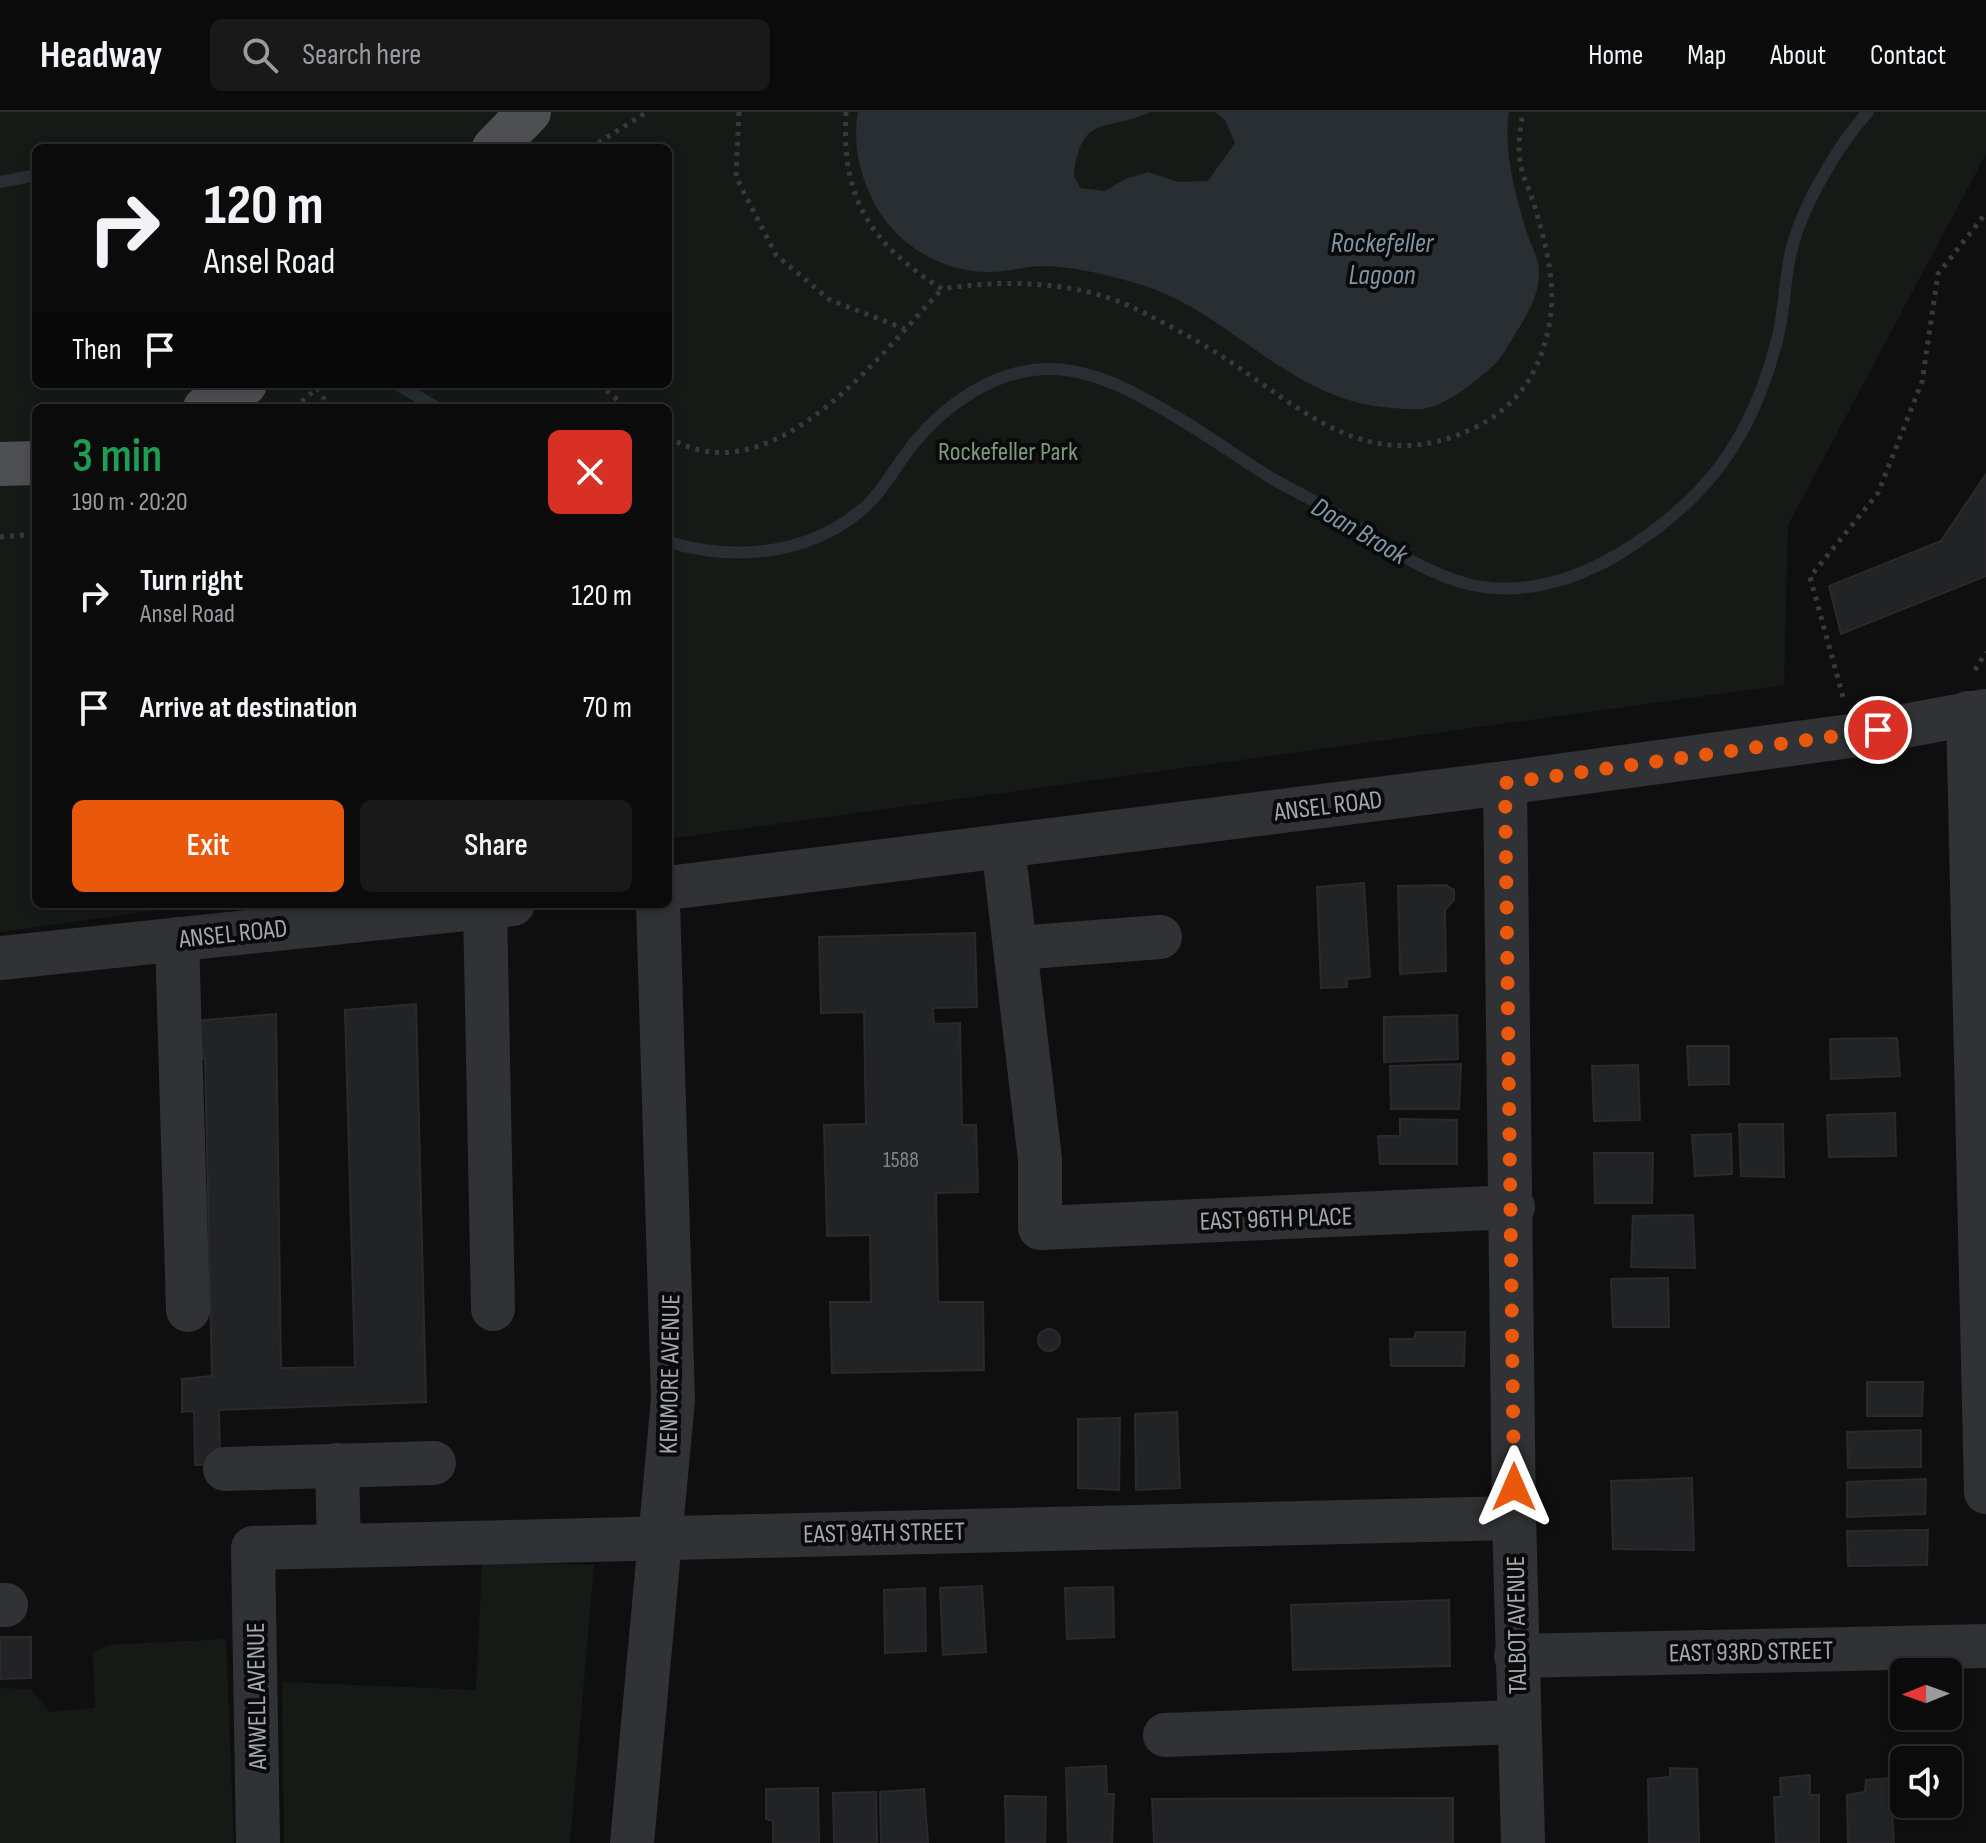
<!DOCTYPE html>
<meta charset="utf-8">
<style>
body{margin:0;font-family:"Sofia Sans Condensed",sans-serif;background:#19191a;color:#f1f3f6;height:100vh;display:flex;flex-direction:column;font-size:30px;white-space:nowrap}
*{box-sizing:border-box;margin:0}
p{font-size:26px;color:#9a9b9d}
.icon{flex:none;width:44px;height:44px;fill:none;stroke:currentColor;stroke-width:2;stroke-linecap:round;stroke-linejoin:round}
.map{position:relative;flex:1;overflow:hidden}
.side{position:absolute;left:32px;top:292px;width:640px;height:504px;display:flex;flex-direction:column;background:#0b0b0c;border-radius:12px;box-shadow:0 4px 12px #0003,0 0 0 2px #2b2b2d}
.side>*{flex:none}
.top-card{position:absolute;left:32px;top:32px;width:640px;height:244px;border-radius:12px;box-shadow:0 4px 12px #0003,0 0 0 2px #2b2b2d;background:#0b0b0c;color:#f1f3f6;overflow:hidden}
.needle{width:52px;rotate:269deg}
.controls{position:absolute;left:1890px;top:1546px;display:grid;gap:16px}
.controls a{display:grid;place-items:center;width:72px;height:72px;border-radius:12px;background:#0b0b0c;box-shadow:0 4px 12px #0003,0 0 0 2px #2b2b2d;font-size:40px}
.pin{position:absolute;display:grid;place-items:center;width:68px;height:68px;color:#fff;margin:-34px;border:4px solid #fff;border-radius:50%;box-shadow:0 2px 8px #0007}
.me{position:absolute;width:88px;margin:-44px;rotate:0deg;stroke-linejoin:round;filter:drop-shadow(0 0 6px #0008)}
.turn{display:flex;align-items:center;gap:28px;height:168px;padding:0 40px;font-size:36px}
.turn .icon{width:104px;height:104px;stroke-width:2.5}
.turn b{display:block;font-size:56px;line-height:68px}
.then{display:flex;align-items:center;height:76px;padding:0 40px;background:#0003;gap:16px;font-size:30px}
.round{display:grid;place-items:center;flex:none;width:84px;height:84px;border-radius:12px;background:#19191a}
.headline{display:flex;align-items:center;justify-content:space-between;height:136px;padding:0 40px}
h1{font-size:48px;font-weight:600;line-height:60px;color:#1e9e55}
.action{display:flex;gap:16px;margin-top:auto;padding:16px 40px}
.action a{flex:1;height:92px;border-radius:12px;background:#ea580c;color:#fff;font-size:32px;font-weight:600;line-height:92px;text-align:center}
.action a+a{background:#19191a;color:#f1f3f6}
ul{padding:0;list-style:none}
li{display:flex;align-items:center;gap:24px;height:112px;padding:0 40px}
li div{flex:1}
li b{display:block;font-size:30px}
li em{font-style:normal}
header{display:flex;align-items:center;gap:48px;box-sizing:border-box;height:112px;padding:0 40px;background:#0b0b0c;border-bottom:2px solid #2b2b2d}
header strong{font-size:38px}
nav{display:flex;gap:44px;margin-inline-start:auto;font-size:28px}
.search{width:560px;height:72px;background:#19191a;display:flex;align-items:center;gap:20px;box-sizing:border-box;padding:0 28px;border-radius:12px;color:#9a9b9d;font-size:30px}
.map>svg:first-child{display:block}
</style>
<header>
<strong>Headway</strong>
<div class="search"><svg class="icon" aria-label="search" viewBox="0 0 24 24"><circle cx="10" cy="10" r="6"/><path d="M15 15l6 6"/></svg>Search here</div>
<nav><a>Home</a><a>Map</a><a>About</a><a>Contact</a></nav>
</header>
<div class="map">
<svg width="1986" height="1731" viewBox="0 0 1986 1731">
<rect width="100%" height="100%" fill="#0f0f10"/>
<!-- green -->
<g fill="#161a16" fill-rule="evenodd">
<path d="M 0,0 L 1986,0 L 1986,42 L 1788,413 L 1784,573 L 668,727 L 668,296 L 36,296 L 36,792 L 200,792 L 0,820 ZM 36,36 L 668,36 L 668,272 L 36,272 Z"/>
<polygon points="482,1450 594,1453 570,1731 284,1731 282,1570 476,1578"/>
<polygon points="226,1527 234,1731 0,1731 0,1576 30,1577 50,1600 95,1596 93,1541 107,1533"/>
</g>
<!-- water -->
<path fill="#282e32" d="M 858,0 L 1150,0 C 1109,20 1080,0 1074,64 L 1080,76 L 1105,79 L 1125,67 L 1148,60 L 1179,70 L 1208,69 L 1235,31 L 1225,8 L 1215,0 L 1509,0 C 1503,40 1515,81 1526,118 C 1531,135 1540,146 1539,164 C 1538,185 1528,201 1517,219 C 1510,230 1503,245 1493,254 C 1475,270 1451,290 1427,296 C 1416,299 1402,296 1391,296 C 1288,289 1229,198 1139,172 C 1111,164 1073,154 1044,154 C 1026,154 1008,160 990,160 C 939,161 889,128 870,82 C 858,56 853,28 858,0 Z"/>
<g fill="none" stroke-linecap="round" stroke-linejoin="round">
<!-- stream -->
<g stroke="#282e32" stroke-width="12">
<polyline points="0,70 36,63"/>
<polyline points="397,272 437,296"/>
<path d="M 668,430 C 733,449 804,444 859,400 C 883,381 895,354 914,331 C 945,293 993,259 1044,257 C 1092,255 1138,282 1178,306 C 1211,325 1241,348 1273,367 C 1292,378 1311,387 1330,398 C 1376,426 1418,460 1472,473 C 1523,484 1575,468 1619,442 C 1706,389 1752,327 1777,228 C 1785,199 1784,169 1791,140 C 1801,96 1837,34 1868,0"/>
</g>
</g>
<!-- building -->
<g fill="#222324" stroke="#2a2a2c" stroke-width="2">
<polygon points="1986,362 1986,464 1841,522 1829,474 1941,429"/>
<polygon points="1364,771 1370,865 1347,867 1347,875 1321,876 1317,775"/>
<polygon points="1446,773 1454,778 1454,788 1445,798 1446,859 1400,862 1398,774"/>
<polygon points="975,821 977,895 933,896 934,912 960,911 962,1013 976,1013 978,1080 936,1081 938,1190 983,1190 984,1258 832,1261 830,1190 871,1190 870,1123 827,1124 824,1013 866,1012 864,900 821,901 819,825"/>
<polygon points="416,892 426,1290 219,1298 220,1353 195,1353 194,1299 182,1300 182,1267 212,1264 205,947 195,947 194,909 276,902 281,1256 355,1255 345,898"/>
<polygon points="1457,903 1458,947 1384,950 1384,905"/>
<polygon points="1897,926 1900,964 1831,967 1830,927"/>
<polygon points="1687,934 1729,934 1729,972 1689,973"/>
<polygon points="1461,952 1459,997 1391,997 1390,954"/>
<polygon points="1638,953 1640,1008 1594,1009 1592,954"/>
<polygon points="1895,1001 1896,1044 1829,1045 1827,1003"/>
<polygon points="1400,1007 1457,1008 1457,1052 1380,1052 1378,1024 1400,1024"/>
<polygon points="1739,1012 1783,1012 1784,1065 1741,1064"/>
<polygon points="1731,1022 1732,1062 1695,1064 1692,1023"/>
<polygon points="1594,1041 1653,1041 1652,1091 1595,1091"/>
<polygon points="1693,1103 1695,1156 1631,1155 1633,1104"/>
<polygon points="1668,1166 1669,1215 1613,1215 1611,1167"/>
<circle cx="1049" cy="1228" r="11"/>
<polygon points="1416,1220 1465,1220 1464,1254 1391,1254 1390,1227 1414,1227"/>
<polygon points="1867,1270 1923,1270 1922,1304 1867,1304"/>
<polygon points="1177,1300 1180,1376 1136,1378 1135,1302"/>
<polygon points="1120,1306 1119,1378 1078,1376 1078,1307"/>
<polygon points="1921,1318 1921,1355 1848,1356 1847,1320"/>
<polygon points="1692,1366 1694,1438 1613,1437 1611,1369"/>
<polygon points="1926,1367 1925,1402 1847,1405 1847,1370"/>
<polygon points="1928,1418 1927,1453 1848,1454 1847,1419"/>
<polygon points="982,1474 986,1540 943,1543 940,1476"/>
<polygon points="1113,1475 1114,1525 1067,1527 1065,1476"/>
<polygon points="925,1476 926,1539 885,1541 884,1478"/>
<polygon points="1449,1488 1450,1554 1293,1558 1291,1493"/>
<polygon points="0,1525 31,1525 31,1566 0,1567"/>
<polygon points="1106,1654 1107,1682 1114,1682 1112,1731 1068,1731 1066,1656"/>
<polygon points="1670,1656 1697,1657 1699,1731 1649,1731 1648,1667 1670,1665"/>
<polygon points="1810,1663 1810,1683 1819,1683 1819,1731 1776,1731 1774,1685 1781,1685 1780,1666"/>
<polygon points="1890,1666 1894,1731 1848,1731 1847,1683 1865,1680 1866,1668"/>
<polygon points="818,1676 819,1731 773,1731 773,1709 766,1707 766,1677"/>
<polygon points="924,1677 928,1731 881,1731 880,1680"/>
<polygon points="876,1680 877,1731 834,1731 833,1681"/>
<polygon points="1005,1684 1046,1685 1045,1731 1006,1731"/>
<polygon points="1453,1686 1453,1731 1154,1731 1152,1687"/>
</g>
<g fill="none" stroke-linecap="round" stroke-linejoin="round">
<!-- path -->
<g stroke="#37393c" stroke-width="5" stroke-dasharray="4 6" stroke-linecap="butt">
<polyline points="739,0 736,65 776,143 830,188 905,217"/>
<path d="M 846,0 C 841,87 870,131 942,177 C 1002,167 1076,169 1132,195 C 1163,210 1195,227 1223,245 C 1305,299 1370,366 1474,316 C 1515,296 1538,264 1548,219 C 1558,176 1546,131 1533,89 C 1529,77 1523,66 1521,54 C 1517,36 1520,18 1523,0"/>
<polyline points="590,36 647,0"/>
<polyline points="599,272 627,296"/>
<polyline points="317,276 330,296"/>
<polyline points="294,296 322,272"/>
<path d="M 668,325 C 771,388 880,243 942,177"/>
<polyline points="0,425 36,422"/>
<polyline points="1975,558 1986,540"/>
<polyline points="1843,585 1810,465 1878,381 1922,270 1938,162 1986,101"/>
</g>
<!-- minor -->
<g stroke="#313235" stroke-width="44">
<polyline points="1968,601 1986,1380"/>
<polyline points="1505,671 1514,1406 1523,1731"/>
<polyline points="1003,734 1040,1047 1040,1116 1513,1095"/>
<polyline points="668,776 1505,671 1850,624 1986,599"/>
<polyline points="485,795 493,1197"/>
<polyline points="177,827 188,1198"/>
<polyline points="1016,836 1160,825"/>
<polyline points="0,846 513,792"/>
<polyline points="337,1353 339,1434"/>
<polyline points="225,1357 434,1351"/>
<polyline points="0,1493 6,1493"/>
<polyline points="1516,1544 1986,1534"/>
<polyline points="1165,1623 1518,1610"/>
<polyline points="258,1731 253,1436 1514,1406"/>
<polyline points="632,1731 673,1287 658,792"/>
</g>
<!-- major -->
<g stroke="#4d4f53" stroke-width="44">
<polyline points="494,36 529,0"/>
<polyline points="205,296 245,272"/>
<polyline points="0,352 36,351"/>
</g>
</g>
<g fill="none" stroke-linecap="round" stroke-linejoin="round">
<!-- route -->
<polyline stroke="#ea580c" stroke-width="14" stroke-dasharray="0 25.2" points="1514,1375 1505,671 1878,618"/>
</g>
<g text-anchor="middle" stroke-width="8" stroke-linejoin="round" paint-order="stroke">
<!-- number labels -->
<g font-size="22" fill="#81868c">
<text x="901" y="1055">1588</text>
</g>
<!-- park labels -->
<g font-size="26" fill="#7c987b" stroke="#0a0a0b">
<text x="1008" y="348">Rockefeller Park</text>
</g>
<!-- street labels -->
<g font-size="26" fill="#a2a8af" stroke="#0a0a0b">
<text transform="translate(1328 693) rotate(-7)" y="9">ANSEL ROAD</text>
<text transform="translate(233 821) rotate(-6)" y="9">ANSEL ROAD</text>
<text transform="translate(1276 1106) rotate(-2)" y="9">EAST 96TH PLACE</text>
<text transform="translate(669 1262) rotate(-89)" y="9">KENMORE AVENUE</text>
<text transform="translate(884 1420) rotate(-1)" y="9">EAST 94TH STREET</text>
<text transform="translate(1516 1513) rotate(-91)" y="9">TALBOT AVENUE</text>
<text transform="translate(1751 1539) rotate(-1)" y="9">EAST 93RD STREET</text>
<text transform="translate(256 1584) rotate(-91)" y="9">AMWELL AVENUE</text>
</g>
<!-- water labels -->
<g font-size="28" font-style="italic" fill="#7d97a7" stroke="#0a0a0b">
<text x="1382" y="140">Rockefeller<tspan x="1382" dy="32">Lagoon</tspan></text>
<text transform="translate(1360 418) rotate(30)" y="10">Doan Brook</text>
</g>
</g>
</svg>
<div class="controls">
<a><svg class="needle" viewBox="-14 -14 28 28"><path d="M0-13l5 13h-10z" fill="#e53935"/><path d="M0 13l5-13h-10z" fill="#9a9b9d"/></svg></a>
<a><svg class="icon" aria-label="sound" viewBox="0 0 24 24"><path d="M4 9h4l5-4v14l-5-4H4zM17 9q2 3 0 6"/></svg></a>
</div>
<div class="pin" style="left:1878px;top:618px;background:#d93025"><svg class="icon" aria-label="arrive" viewBox="0 0 24 24"><path d="M6 21V4h12l-3 4 3 4H6"/></svg></div>
<svg class="me" style="left:1514px;top:1375px" viewBox="-20 -20 40 40"><path d="M0-17L14 15 0 8-14 15z" fill="#ea580c" stroke="#fff" stroke-width="4"/></svg>
<div class="top-card">
<div class="turn"><svg class="icon" aria-label="right" viewBox="0 0 24 24"><path d="M7 20v-9h11M14 6l5 5-5 5"/></svg><div><b>120 m</b>Ansel Road</div></div>
<div class="then">Then<svg class="icon" aria-label="arrive" viewBox="0 0 24 24"><path d="M6 21V4h12l-3 4 3 4H6"/></svg></div>
</div>
<section class="side">
<div class="headline"><div><h1>3 min</h1><p>190 m · 20:20</p></div><a class="round" style="background:#d93025;color:#fff"><svg class="icon" aria-label="close" viewBox="0 0 24 24"><path d="M6 6l12 12M18 6L6 18"/></svg></a></div>
<ul>
<li><svg class="icon" aria-label="right" viewBox="0 0 24 24"><path d="M7 20v-9h11M14 6l5 5-5 5"/></svg><div><b>Turn right</b><p>Ansel Road</p></div><em>120 m</em></li>
<li><svg class="icon" aria-label="arrive" viewBox="0 0 24 24"><path d="M6 21V4h12l-3 4 3 4H6"/></svg><div><b>Arrive at destination</b></div><em>70 m</em></li>
</ul>
<div class="action"><a>Exit</a><a>Share</a></div>
</section>
</div>
